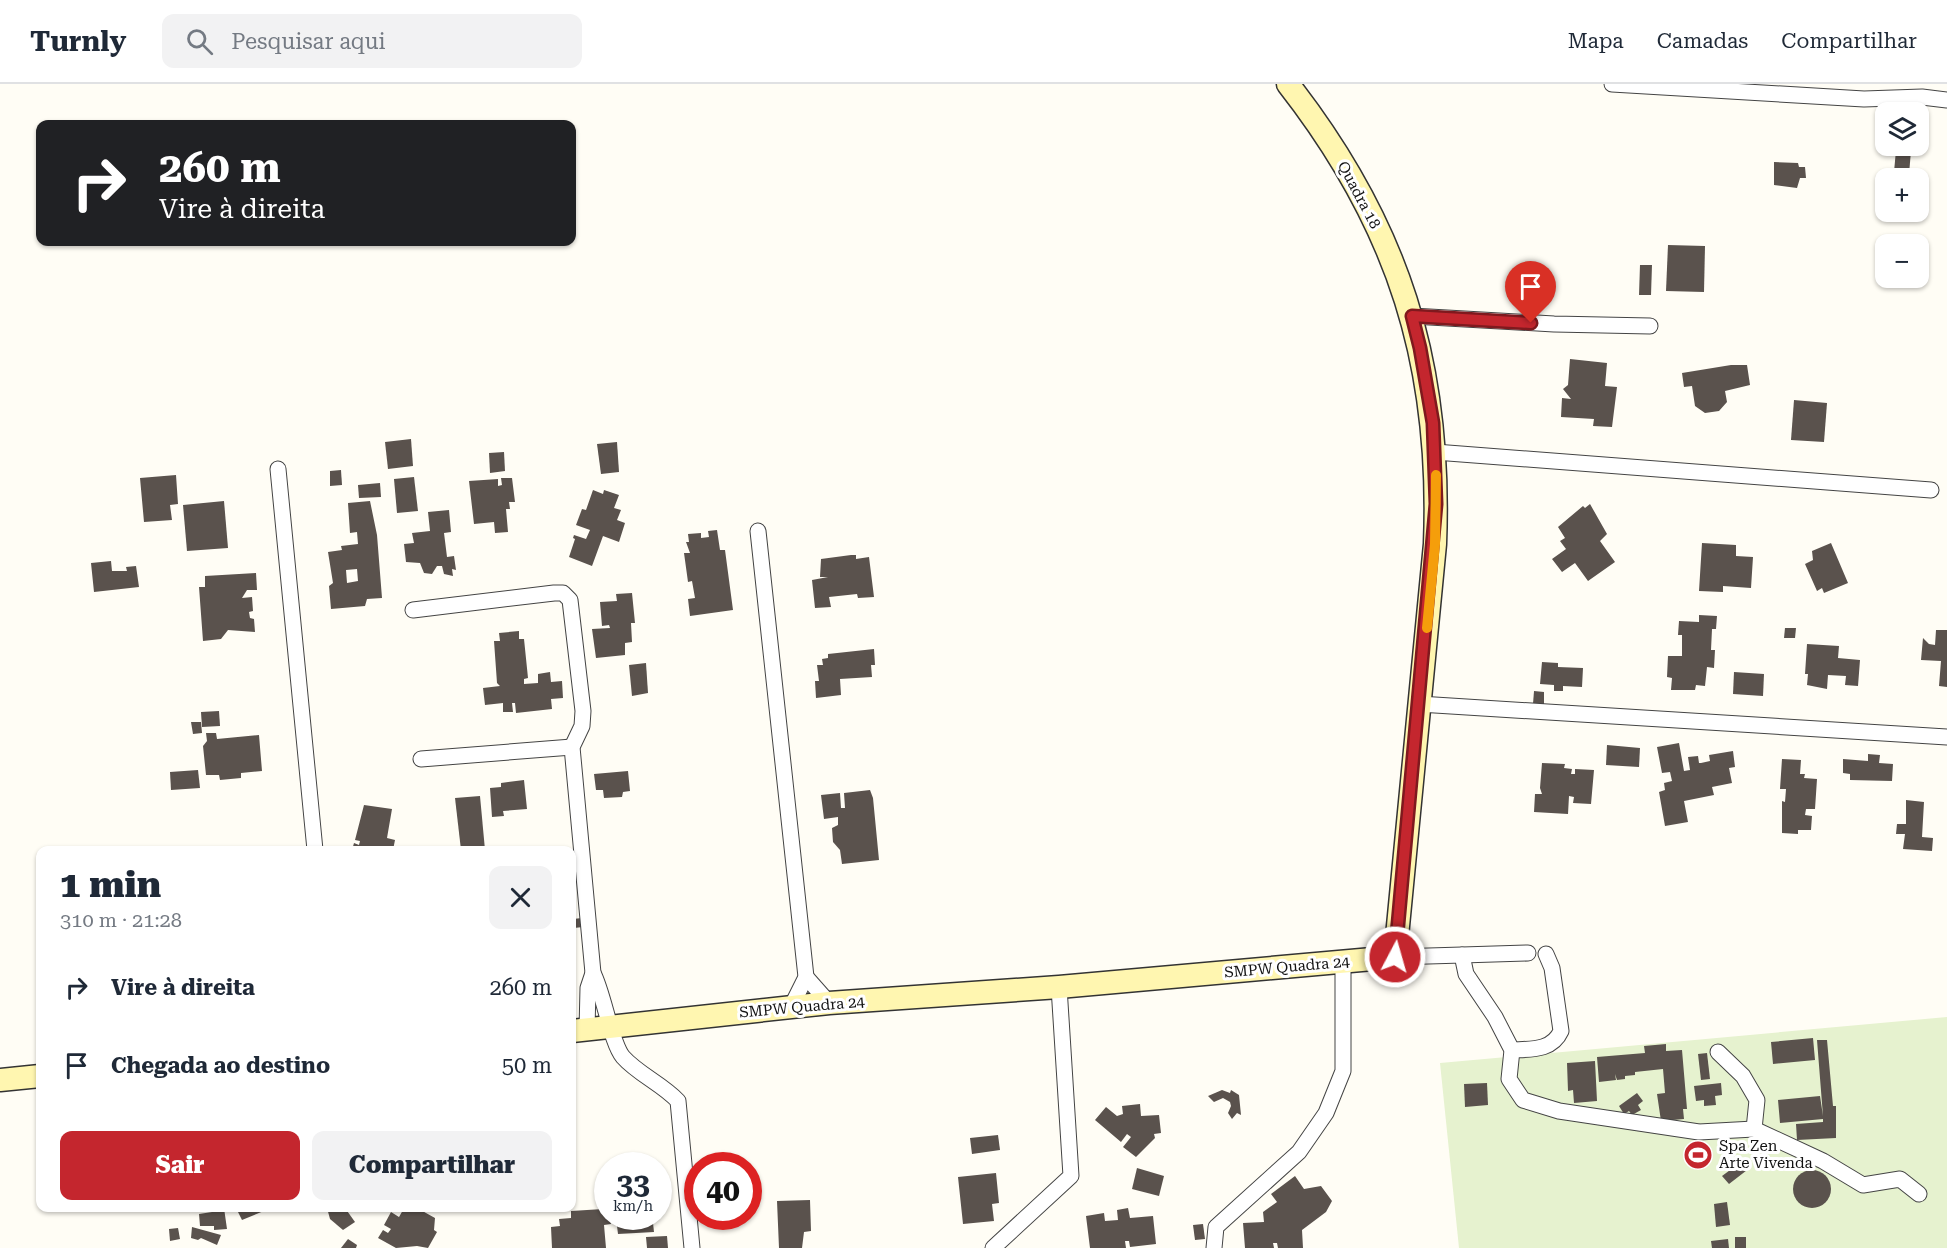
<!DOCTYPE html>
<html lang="pt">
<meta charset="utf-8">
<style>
body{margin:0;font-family:"Roboto Serif",serif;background:#f2f2f3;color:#1f2937;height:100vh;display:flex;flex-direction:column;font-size:22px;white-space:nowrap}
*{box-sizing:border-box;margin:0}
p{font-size:20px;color:#747a83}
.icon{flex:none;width:33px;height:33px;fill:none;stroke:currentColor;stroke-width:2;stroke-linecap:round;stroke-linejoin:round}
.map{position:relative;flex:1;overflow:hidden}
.drawer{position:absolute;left:36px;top:762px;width:540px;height:366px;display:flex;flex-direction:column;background:#fff;border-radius:12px;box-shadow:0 2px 4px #0004}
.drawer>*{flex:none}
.hud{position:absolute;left:36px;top:36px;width:540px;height:126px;border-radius:12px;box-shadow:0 2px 4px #0004;background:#202124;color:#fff;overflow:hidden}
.fabs{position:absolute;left:1875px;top:18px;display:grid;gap:12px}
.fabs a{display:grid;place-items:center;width:54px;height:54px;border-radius:12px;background:#fff;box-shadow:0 2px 4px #0004;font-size:30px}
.speed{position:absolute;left:594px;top:1068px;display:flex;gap:12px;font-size:30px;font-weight:700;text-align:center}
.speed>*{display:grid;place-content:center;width:78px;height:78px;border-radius:50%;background:#fff;box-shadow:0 2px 4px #0004;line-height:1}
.speed small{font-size:15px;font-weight:400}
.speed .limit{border:9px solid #d22;background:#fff;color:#111}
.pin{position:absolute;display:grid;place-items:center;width:51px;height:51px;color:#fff;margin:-62px -26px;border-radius:50% 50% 50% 0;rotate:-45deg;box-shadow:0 0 6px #0007}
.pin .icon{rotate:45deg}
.me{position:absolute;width:66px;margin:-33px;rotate:6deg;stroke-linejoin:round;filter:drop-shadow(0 0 4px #0008)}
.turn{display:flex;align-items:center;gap:21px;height:126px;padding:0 24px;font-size:27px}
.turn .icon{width:78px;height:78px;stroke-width:2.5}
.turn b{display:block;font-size:42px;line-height:51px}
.round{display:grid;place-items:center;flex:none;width:63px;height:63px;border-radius:12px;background:#f2f2f3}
.head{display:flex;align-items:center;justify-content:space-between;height:102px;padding:0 24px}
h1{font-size:36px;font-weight:800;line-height:45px}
.action{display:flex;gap:12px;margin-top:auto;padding:12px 24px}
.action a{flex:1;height:69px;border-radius:12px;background:#c4262e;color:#fff;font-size:24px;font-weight:800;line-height:69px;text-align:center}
.action a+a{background:#f2f2f3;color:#1f2937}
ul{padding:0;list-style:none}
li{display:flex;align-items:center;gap:18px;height:78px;padding:0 24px}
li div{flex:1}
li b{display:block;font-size:22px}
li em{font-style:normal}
header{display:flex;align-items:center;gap:36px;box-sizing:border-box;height:84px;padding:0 30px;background:#fff;border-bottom:2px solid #e0e1e3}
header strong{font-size:28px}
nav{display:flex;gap:33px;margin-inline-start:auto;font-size:21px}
.search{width:420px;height:54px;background:#f2f2f3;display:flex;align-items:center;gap:15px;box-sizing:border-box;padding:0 21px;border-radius:12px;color:#747a83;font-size:22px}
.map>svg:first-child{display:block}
</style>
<header>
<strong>Turnly</strong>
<div class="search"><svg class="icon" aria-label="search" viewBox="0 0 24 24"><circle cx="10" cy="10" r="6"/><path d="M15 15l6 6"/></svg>Pesquisar aqui</div>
<nav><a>Mapa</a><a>Camadas</a><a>Compartilhar</a></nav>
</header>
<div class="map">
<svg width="1947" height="1164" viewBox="0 0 1947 1164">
<rect width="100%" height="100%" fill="#fffdf5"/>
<!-- pitch -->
<polygon fill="#e6f2cf" points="1947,933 1947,1164 1459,1164 1440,979"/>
<!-- building -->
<g fill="#5a524d" fill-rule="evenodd">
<polygon points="1896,66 1911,67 1909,90 1894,88"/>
<polygon points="1774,78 1798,79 1799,83 1805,83 1806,94 1800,94 1797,104 1774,101"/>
<polygon points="1668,161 1705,162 1704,208 1666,207"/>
<polygon points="1640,181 1652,181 1651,211 1639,211"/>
<polygon points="1570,275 1607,279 1605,302 1617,303 1612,343 1593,342 1594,335 1561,333 1562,314 1571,315 1563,305 1568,301"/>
<polygon points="1731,281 1747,281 1750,301 1725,307 1727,318 1719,327 1705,329 1695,322 1692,302 1684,303 1682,289"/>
<polygon points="1794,316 1827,319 1824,358 1791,356"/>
<polygon points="411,355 413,382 388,385 385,358"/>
<polygon points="617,358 619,388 601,390 597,360"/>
<polygon points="504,368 505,387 490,389 489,369"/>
<polygon points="341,386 342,401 330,402 330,387"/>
<polygon points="176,391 178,420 170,421 172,436 144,438 140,394"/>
<polygon points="414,393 418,427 397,429 394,395"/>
<polygon points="501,394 512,394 515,418 509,418 510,425 506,425 508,448 495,449 494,438 474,440 469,397 498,395 498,402 502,401"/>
<polygon points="380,399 381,413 359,414 358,401"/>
<polygon points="593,406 603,410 604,406 619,411 614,424 621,426 617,436 625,439 619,458 603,452 592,482 569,473 575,455 573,454 574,451 586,455 590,446 576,441 582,425 586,426"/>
<polygon points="224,417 228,464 187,467 183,421"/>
<path d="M 370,417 L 377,451 L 382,514 L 367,515 L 365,522 L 331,525 L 329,502 L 333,499 L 328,468 L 342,466 L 341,462 L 358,460 L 357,448 L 350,449 L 348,419 ZM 357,485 L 358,497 L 347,499 L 346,486 Z"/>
<polygon points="1590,420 1607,450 1600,457 1615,478 1588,497 1575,479 1562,488 1552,475 1566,465 1560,457 1565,454 1558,443 1583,422 1585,424"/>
<polygon points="449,426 451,448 444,449 447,473 454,472 456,486 452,485 453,492 444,490 442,482 437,482 432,490 424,489 420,479 406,478 404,460 414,459 412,449 430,447 428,428"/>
<polygon points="717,446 720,466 725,466 733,526 690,532 688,515 695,514 692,497 688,498 684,469 690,469 686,458 689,458 688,450 701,449 701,454 709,453 708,447"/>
<polygon points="1702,459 1736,461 1736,472 1753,473 1751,504 1723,502 1723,508 1699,507"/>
<polygon points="1831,459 1848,499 1824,509 1822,504 1817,507 1805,480 1813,476 1812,467"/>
<polygon points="851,471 856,471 856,475 869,473 874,513 858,514 857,510 829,513 831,523 815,524 812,496 828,493 820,493 821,475"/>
<polygon points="111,477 112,487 127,487 126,483 136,482 139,503 94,508 91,479"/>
<polygon points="256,489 257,506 247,506 242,514 252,513 253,527 249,528 250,534 254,535 255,548 228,546 221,555 203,557 199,503 205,503 205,492"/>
<polygon points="632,509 635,539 631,539 632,558 625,559 625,571 596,574 592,545 610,544 609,541 602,542 600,518 617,517 616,510"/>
<polygon points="1699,531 1717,532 1716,545 1712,545 1711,566 1715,566 1714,584 1707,583 1705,602 1696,601 1695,606 1671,606 1672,594 1667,593 1668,572 1682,572 1682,551 1678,551 1679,537 1699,538"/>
<polygon points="1785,544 1796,544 1795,554 1784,554"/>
<polygon points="1936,546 1947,546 1947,603 1939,602 1941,577 1921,576 1923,554 1929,560 1935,561"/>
<polygon points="519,547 519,555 524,555 528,594 524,595 524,600 538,599 538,590 550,588 551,598 562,597 563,614 551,615 552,625 516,629 515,619 512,619 513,628 503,628 503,619 485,621 483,604 500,602 497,599 494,557 500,557 499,549"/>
<polygon points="1807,560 1839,562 1838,574 1860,576 1858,602 1845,601 1846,592 1828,591 1827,605 1807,601 1808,590 1805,590"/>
<polygon points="874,565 875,581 871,581 872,593 840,595 841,611 816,614 815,597 819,597 817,581 823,581 822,575 828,574 828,570"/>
<polygon points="1542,578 1558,579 1558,583 1583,584 1582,603 1563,602 1563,607 1554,607 1554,601 1540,600"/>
<polygon points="646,579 648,609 632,612 629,581"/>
<polygon points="1734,588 1764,590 1763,612 1733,610"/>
<polygon points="1534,607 1544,608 1544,620 1533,620"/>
<polygon points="219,627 220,642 202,643 201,628"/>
<polygon points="191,638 201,638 202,649 193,650"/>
<polygon points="206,649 216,649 217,655 259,651 262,687 241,689 241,694 220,696 219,691 206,691 203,662 207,657"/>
<polygon points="1679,659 1684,687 1690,686 1688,673 1698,672 1699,679 1701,679 1710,677 1709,671 1733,667 1735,683 1729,684 1732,699 1712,703 1714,711 1684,717 1688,738 1665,742 1659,708 1665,706 1664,699 1672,697 1670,688 1662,689 1657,663"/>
<polygon points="1607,661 1640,664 1639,683 1606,681"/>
<polygon points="1868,670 1880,671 1879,679 1893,680 1892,697 1850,696 1850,690 1843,689 1843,675 1868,677"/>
<polygon points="1782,675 1801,676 1800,690 1805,690 1804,694 1817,695 1815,725 1806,725 1805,731 1812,732 1811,746 1798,746 1798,750 1782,749 1782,717 1785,718 1786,705 1780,705"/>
<polygon points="1542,679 1565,680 1564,684 1572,685 1571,690 1575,690 1575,685 1594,686 1591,720 1573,719 1574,713 1569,712 1568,730 1534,728 1535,710 1542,710 1540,704"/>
<polygon points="198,686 200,704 171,706 170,688"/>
<polygon points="628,687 630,707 623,708 622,713 604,714 603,706 596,706 594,690"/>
<polygon points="524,696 527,725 503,727 504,732 492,733 490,704 501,703 501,699"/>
<polygon points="870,706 873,714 879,776 842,780 840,766 833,758 832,744 838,741 838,733 824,735 821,711 840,709 841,724 845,724 844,709"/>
<polygon points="480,712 485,766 461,766 455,714"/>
<polygon points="1906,716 1924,718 1922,753 1933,754 1932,767 1903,765 1905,750 1896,750 1897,740 1906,740"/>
<polygon points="364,721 392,725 387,754 395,756 393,766 352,766 354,759 359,761 360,757 355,756"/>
<polygon points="582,834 583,843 574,844 573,835"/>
<polygon points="1813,954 1815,976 1773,980 1771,958"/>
<polygon points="1817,956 1827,956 1833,1022 1836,1022 1836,1054 1797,1056 1796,1040 1823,1038 1823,1035 1780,1039 1778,1016 1820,1012 1823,1032"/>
<polygon points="1666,960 1666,967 1682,966 1687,1025 1683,1025 1684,1035 1661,1037 1657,1010 1665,1009 1663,985 1635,988 1635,991 1625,992 1625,995 1617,996 1615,990 1616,996 1599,998 1597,973 1645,969 1644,962"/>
<polygon points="1707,969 1710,995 1701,996 1698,970"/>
<polygon points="1595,977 1597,1017 1574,1019 1573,1006 1568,1007 1567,979"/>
<polygon points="1487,999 1488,1021 1465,1023 1464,1000"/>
<polygon points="1721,999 1722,1011 1715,1012 1716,1021 1704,1022 1704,1016 1696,1017 1694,1002"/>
<polygon points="1222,1006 1230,1009 1231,1006 1239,1011 1241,1031 1237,1029 1232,1035 1228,1029 1231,1022 1230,1018 1223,1014 1214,1018 1208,1012"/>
<polygon points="1637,1009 1643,1017 1638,1021 1641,1026 1632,1031 1629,1027 1624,1030 1619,1022"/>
<polygon points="1140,1020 1141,1032 1159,1031 1161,1049 1154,1050 1155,1054 1136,1073 1123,1063 1131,1053 1127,1050 1121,1058 1095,1036 1106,1023 1117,1032 1123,1030 1122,1022"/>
<polygon points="998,1051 1000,1066 972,1070 970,1054"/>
<polygon points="1745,1075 1751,1083 1729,1100 1722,1092"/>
<polygon points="1137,1084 1164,1092 1159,1112 1132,1105"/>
<circle cx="1812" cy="1105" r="19"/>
<polygon points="996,1089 999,1119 992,1120 994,1137 963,1140 958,1093"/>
<polygon points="1295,1092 1304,1105 1321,1102 1332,1117 1326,1128 1302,1146 1303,1164 1278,1164 1277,1159 1273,1159 1274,1164 1245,1164 1243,1139 1264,1138 1263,1128 1277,1118 1271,1110"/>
<polygon points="810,1116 811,1147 804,1148 802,1164 779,1164 777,1117"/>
<polygon points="1727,1118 1730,1141 1716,1143 1714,1120"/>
<polygon points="211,1124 224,1124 227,1145 214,1146 214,1142 200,1142 199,1130 212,1128"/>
<polygon points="236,1124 271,1124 242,1136"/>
<polygon points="327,1124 345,1124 355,1138 343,1146 330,1135"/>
<polygon points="387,1124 417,1124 435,1134 434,1146 437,1148 428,1164 417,1162 396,1164 378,1154 383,1146 388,1149 391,1145 384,1141 391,1128 399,1133 403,1126 397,1124 395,1128"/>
<polygon points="1128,1124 1130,1134 1153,1132 1156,1160 1130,1163 1129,1157 1125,1157 1126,1164 1090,1164 1086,1132 1104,1129 1105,1137 1118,1136 1117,1126"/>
<polygon points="603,1125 608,1125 608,1132 610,1132 611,1140 604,1141 606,1164 552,1164 551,1143 560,1142 559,1135 571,1134 571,1127"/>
<polygon points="653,1139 654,1148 618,1150 617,1142"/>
<polygon points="1203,1140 1205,1155 1195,1156 1193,1141"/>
<polygon points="192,1143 221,1151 217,1161 201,1154 198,1156 191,1154"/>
<polygon points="178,1144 180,1155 170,1157 169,1145"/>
<polygon points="667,1152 668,1164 647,1164 646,1153"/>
<rect x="1735" y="1153" width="11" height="11"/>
<polygon points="348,1155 357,1161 356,1164 341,1164"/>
<polygon points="1728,1155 1729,1164 1712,1164 1711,1157"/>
</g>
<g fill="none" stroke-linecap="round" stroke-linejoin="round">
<!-- street casing -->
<g stroke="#444" stroke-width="17">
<g id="street">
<polyline points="1612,0 1864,15 1922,13 1947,16"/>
<polyline points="1412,232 1554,240 1650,242"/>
<polyline points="1435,368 1931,406"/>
<polyline points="278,385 315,766"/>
<polyline points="758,447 806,893 791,923"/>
<polyline points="413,526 554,509 563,509 570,516 583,627 582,642 572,663 593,889 588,904 587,946"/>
<polyline points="1419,620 1947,653"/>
<polyline points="421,675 572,663"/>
<polyline points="1462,871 1528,869"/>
<polyline points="1395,873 1462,871 1466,890 1495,933 1512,966 1509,995 1523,1016 1559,1027 1699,1048 1754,1045 1823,1077 1863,1101 1900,1095 1919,1110"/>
<path d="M 593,889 C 604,910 611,959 623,973 C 638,990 662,1000 678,1017 L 692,1164"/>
<polyline points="806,893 829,919"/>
<path d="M 1512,966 C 1531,965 1552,967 1561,947 L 1552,884 L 1546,870"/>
<polyline points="1718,968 1743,992 1757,1016 1754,1045"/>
<polyline points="993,1164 1071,1092 1059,903"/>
<polyline points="1214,1164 1216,1143 1299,1068 1326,1029 1343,987 1343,878"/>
</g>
</g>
<!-- secondary casing -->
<g stroke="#333" stroke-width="25">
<g id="secondary">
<path d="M 572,947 L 829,919 L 1059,903 L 1395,873 L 1435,460 C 1442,281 1399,142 1288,0"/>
<polyline points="0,996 40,992"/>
</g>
</g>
<!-- street -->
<use href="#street" stroke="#fff" stroke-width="15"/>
<!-- secondary -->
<use href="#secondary" stroke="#fff6b0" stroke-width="22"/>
</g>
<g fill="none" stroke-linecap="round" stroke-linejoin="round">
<!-- route casing -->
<g stroke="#7f191e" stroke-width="15">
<polyline id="route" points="1395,873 1436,420 1433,339 1420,264 1412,232 1531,239"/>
</g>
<!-- route -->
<use href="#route" stroke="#c4262e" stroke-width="10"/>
<!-- slow -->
<polyline stroke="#f59e0b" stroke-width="10" points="1427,544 1435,460 1436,391"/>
</g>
<!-- icons -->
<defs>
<g id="stadium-disc" transform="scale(1.5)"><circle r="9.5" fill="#c4262e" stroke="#fff"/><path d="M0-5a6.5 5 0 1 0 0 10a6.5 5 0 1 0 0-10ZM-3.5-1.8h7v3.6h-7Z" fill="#fff"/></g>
</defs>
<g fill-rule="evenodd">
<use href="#stadium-disc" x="1698" y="1071"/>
</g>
<g text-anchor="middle" stroke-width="6" stroke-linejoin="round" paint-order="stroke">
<!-- street labels -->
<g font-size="15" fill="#111" stroke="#fff">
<text transform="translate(1359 111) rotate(62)" y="5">Quadra 18</text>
<text transform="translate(1287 883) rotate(-5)" y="5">SMPW Quadra 24</text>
<text transform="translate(802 923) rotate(-5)" y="5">SMPW Quadra 24</text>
</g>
<!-- poi labels -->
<g font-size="15" fill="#111" stroke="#fff" text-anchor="start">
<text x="1719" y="1067">Spa Zen<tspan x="1719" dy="17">Arte Vivenda</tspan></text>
</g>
</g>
</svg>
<div class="fabs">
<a><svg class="icon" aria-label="layers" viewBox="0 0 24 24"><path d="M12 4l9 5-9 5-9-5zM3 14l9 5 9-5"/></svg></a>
<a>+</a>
<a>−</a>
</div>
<div class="speed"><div>33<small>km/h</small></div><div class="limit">40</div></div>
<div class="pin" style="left:1531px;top:239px;background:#d93025"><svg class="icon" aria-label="arrive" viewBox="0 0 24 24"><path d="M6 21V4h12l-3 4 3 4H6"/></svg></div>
<svg class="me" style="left:1395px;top:873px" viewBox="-20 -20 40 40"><circle r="17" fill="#c4262e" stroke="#fff" stroke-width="3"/><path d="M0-11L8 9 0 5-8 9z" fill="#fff"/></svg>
<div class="hud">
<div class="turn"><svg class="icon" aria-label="right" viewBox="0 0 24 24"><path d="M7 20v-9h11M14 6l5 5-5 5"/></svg><div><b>260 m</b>Vire à direita</div></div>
</div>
<section class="drawer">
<div class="head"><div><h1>1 min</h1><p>310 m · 21:28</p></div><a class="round"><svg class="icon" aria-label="close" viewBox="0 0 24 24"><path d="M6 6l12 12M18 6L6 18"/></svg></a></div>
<ul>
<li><svg class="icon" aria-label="right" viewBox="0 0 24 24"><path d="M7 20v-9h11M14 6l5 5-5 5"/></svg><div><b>Vire à direita</b></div><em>260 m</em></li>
<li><svg class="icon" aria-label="arrive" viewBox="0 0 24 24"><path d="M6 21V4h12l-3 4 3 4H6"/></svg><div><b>Chegada ao destino</b></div><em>50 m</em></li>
</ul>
<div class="action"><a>Sair</a><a>Compartilhar</a></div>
</section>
</div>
